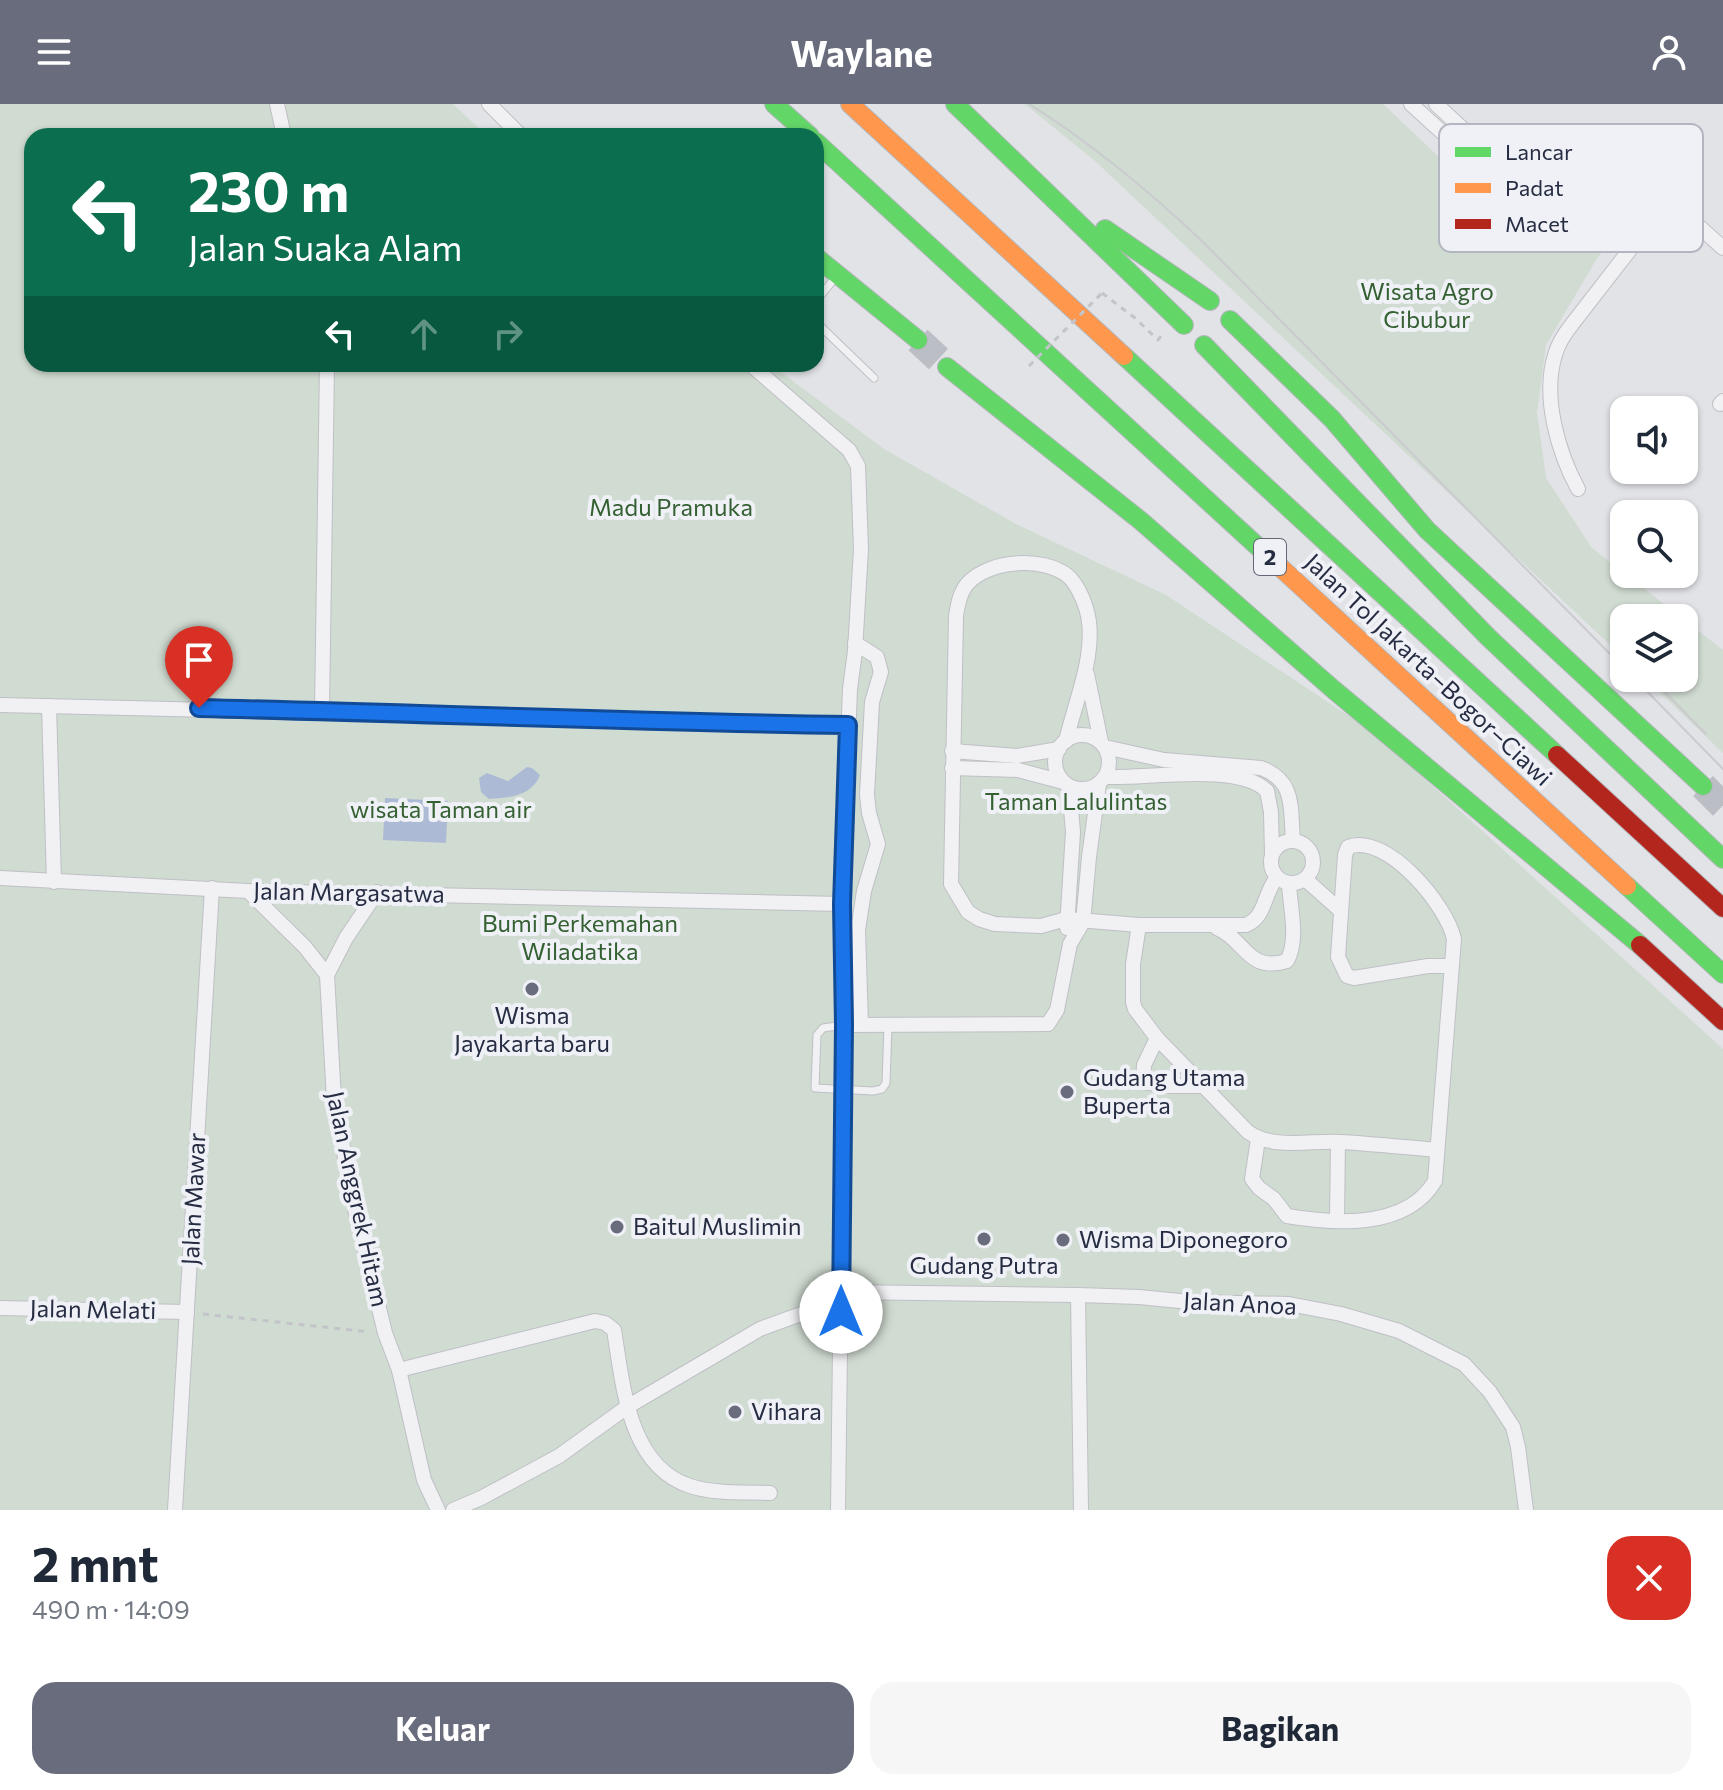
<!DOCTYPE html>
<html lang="id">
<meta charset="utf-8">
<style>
body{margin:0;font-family:Commissioner,sans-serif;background:#f6f6f7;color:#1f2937;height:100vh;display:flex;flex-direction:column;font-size:30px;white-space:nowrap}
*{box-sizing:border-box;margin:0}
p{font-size:26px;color:#747a83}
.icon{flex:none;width:44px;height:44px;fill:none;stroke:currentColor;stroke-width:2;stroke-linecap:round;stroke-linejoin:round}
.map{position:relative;height:1406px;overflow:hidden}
.sheet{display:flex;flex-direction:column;background:#fff;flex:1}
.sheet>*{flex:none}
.hud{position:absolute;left:24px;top:24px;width:800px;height:244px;border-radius:24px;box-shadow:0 2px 6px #0004;background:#0b6e4f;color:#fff;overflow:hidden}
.fabs{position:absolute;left:1610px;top:292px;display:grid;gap:16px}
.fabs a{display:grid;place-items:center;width:88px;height:88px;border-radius:16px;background:#fff;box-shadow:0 2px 6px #0004;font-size:40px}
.pin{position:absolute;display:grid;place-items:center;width:68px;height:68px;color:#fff;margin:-82px -34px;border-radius:50% 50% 50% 0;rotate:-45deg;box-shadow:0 0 8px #0007}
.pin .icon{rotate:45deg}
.me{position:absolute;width:88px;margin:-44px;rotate:0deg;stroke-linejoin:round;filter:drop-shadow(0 0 6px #0008)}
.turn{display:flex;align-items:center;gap:28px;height:168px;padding:0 32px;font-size:36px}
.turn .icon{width:104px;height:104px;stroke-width:2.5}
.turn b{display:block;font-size:56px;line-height:68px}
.lanes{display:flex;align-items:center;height:76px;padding:0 32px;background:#0003;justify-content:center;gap:40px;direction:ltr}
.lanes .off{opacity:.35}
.round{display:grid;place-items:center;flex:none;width:84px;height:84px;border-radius:24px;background:#f6f6f7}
.head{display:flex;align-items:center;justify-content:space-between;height:136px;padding:0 32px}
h1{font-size:48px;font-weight:700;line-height:60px}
.cta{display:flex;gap:16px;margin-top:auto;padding:16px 32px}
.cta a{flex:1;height:92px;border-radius:24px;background:#686c7c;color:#fff;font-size:32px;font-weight:700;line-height:92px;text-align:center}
.cta a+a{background:#f6f6f7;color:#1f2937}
header{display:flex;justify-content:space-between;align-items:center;height:104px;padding:0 32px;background:#686c7c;color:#fff;font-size:36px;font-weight:700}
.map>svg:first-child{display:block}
</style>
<header><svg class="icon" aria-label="menu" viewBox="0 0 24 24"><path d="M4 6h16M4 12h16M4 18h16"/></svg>Waylane<svg class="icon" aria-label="person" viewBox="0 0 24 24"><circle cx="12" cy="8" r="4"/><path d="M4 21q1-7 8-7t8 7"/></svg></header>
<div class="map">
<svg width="1723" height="1406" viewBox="0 0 1723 1406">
<rect width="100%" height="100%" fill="#e2e3e7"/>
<!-- green -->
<g fill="#d0dbd1">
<polygon points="0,0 453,0 487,32 32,32 32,260 770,260 884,345 1016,420 1166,491 1373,628 1723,945 1723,1406 0,1406"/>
<polygon points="1025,0 1383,0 1478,90 1521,105 1624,120 1596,156 1546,241 1537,309 1546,374 1592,444 1682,514 1624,514 1624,554 1095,57"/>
<polygon points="1684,516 1723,546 1723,649 1645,574 1684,574"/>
</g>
<!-- water -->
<g fill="#adbad5">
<path d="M 527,663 L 532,664 L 540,671 C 532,692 509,694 489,695 L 481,688 L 479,674 L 487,669 L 508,677 Z"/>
<polygon points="385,694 448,697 446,739 383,736"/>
</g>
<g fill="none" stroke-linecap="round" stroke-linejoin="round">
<!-- highway-tunnel -->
<g stroke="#bcbec6" stroke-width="28" stroke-dasharray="28 14" stroke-linecap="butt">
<polyline points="918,236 947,263"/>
<polyline points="1703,682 1723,702"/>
</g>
<!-- lane casing -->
<g stroke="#bfc0c5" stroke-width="9">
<g id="lane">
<polyline points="816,197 835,174"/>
<polyline points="816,218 874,274"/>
<polyline points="844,921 823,924 817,931 815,984 873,987 882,985 886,979 888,922"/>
</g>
</g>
<!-- street casing -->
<g stroke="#bfc0c5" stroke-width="16">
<g id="street">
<polyline points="277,0 284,32"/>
<polyline points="489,0 521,32"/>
<polyline points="1411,0 1522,101 1535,105 1547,105 1599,85 1645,76"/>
<polyline points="1436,0 1535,92 1544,96 1563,95"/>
<polyline points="1607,40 1723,144"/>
<polyline points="750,260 849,346 858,362 861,445 855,547 850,585 842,800 844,921 838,1406"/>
<polyline points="1720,300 1723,297"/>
<path d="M 1578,385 C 1558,348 1542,293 1555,251 C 1558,239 1565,229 1573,219 L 1670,94"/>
<polyline points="855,539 877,553 881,568 872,598 867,691 869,709 878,740 864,787 858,826 861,920"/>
<polyline points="1087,570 1101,638"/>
<polyline points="0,601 848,621"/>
<polyline points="49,602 54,778"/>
<polyline points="322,607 327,260"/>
<circle cx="1082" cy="658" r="27"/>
<path d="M 1066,637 C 1075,597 1099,545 1086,504 C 1083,494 1076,479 1068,472 C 1043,452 991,456 969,478 C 960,487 958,500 956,512 L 951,780 L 968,808 L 979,815 L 995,820 L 1041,822 L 1066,815 L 1139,821 L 1246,821 C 1266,813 1263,791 1277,773"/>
<path d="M 1105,643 L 1164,656 L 1261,664 C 1296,677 1290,704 1293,736"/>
<polyline points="952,647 1017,652 1059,645"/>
<polyline points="952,664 1018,666 1063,678"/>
<path d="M 1106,673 C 1146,675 1238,658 1267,687 L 1271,708 L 1272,750"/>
<circle cx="1292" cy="758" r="21"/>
<polyline points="0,774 248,787 842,800"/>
<polyline points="1305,775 1341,807"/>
<polyline points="248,787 305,843 327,871"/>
<polyline points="377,788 346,834 327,871 334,996 355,1105 385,1229 399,1266 424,1376 438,1406"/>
<path d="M 1139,821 L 1133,860 L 1133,898 L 1135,905 L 1157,934 L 1248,1028 C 1274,1046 1311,1036 1341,1038 C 1373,1040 1405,1043 1436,1046"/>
<polyline points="1067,824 1073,728 1069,682"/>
<path d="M 1217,824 C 1246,836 1247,869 1287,857 C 1299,835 1290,804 1289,779"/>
<polyline points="844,921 1048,920 1057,906 1070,840 1083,818 1089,753 1099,680"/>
<polyline points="1157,934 1144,961 1143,978 1171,982 1203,982"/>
<path d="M 1258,1035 L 1252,1075 L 1259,1084 L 1274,1095 L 1287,1112 C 1334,1120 1406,1126 1435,1077 L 1454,835 C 1447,802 1387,728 1348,743 L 1345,751 L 1338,853 L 1347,872 L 1354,874 L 1428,862 L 1450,862"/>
<polyline points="1337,1115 1338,1038"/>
<polyline points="841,1188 1078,1191 1139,1193 1190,1198 1289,1200 1341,1210 1399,1227 1464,1260 1490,1288 1513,1323 1518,1343 1526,1406"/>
<polyline points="1078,1191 1081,1406"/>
<polyline points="0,1204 187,1208"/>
<path d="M 399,1266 L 595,1217 L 605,1219 L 614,1226 C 623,1280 628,1362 690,1382 C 714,1390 745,1388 770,1389"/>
<polyline points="175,1406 212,784"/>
<polyline points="453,1406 481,1394 559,1352 627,1303 760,1225 801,1210 841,1208"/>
</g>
</g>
<!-- fast casing -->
<g stroke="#b4b6bc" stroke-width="20">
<g id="fast">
<polyline points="774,0 810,32"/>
<polyline points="955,0 1184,221"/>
<polyline points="816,38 1280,463"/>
<polyline points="1105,125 1210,197"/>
<polyline points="816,153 918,236"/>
<polyline points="1230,216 1332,315 1427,426 1703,682"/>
<polyline points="1204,241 1488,533 1723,755"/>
<polyline points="1124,252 1557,651"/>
<polyline points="947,263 1141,417 1334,586 1640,841"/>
<polyline points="1627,782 1723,870"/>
</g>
</g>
<!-- slow casing -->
<g stroke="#b4b6bc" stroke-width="20">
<g id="slow">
<polyline points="850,0 1124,252"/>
<polyline points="1280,463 1627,782"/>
</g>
</g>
<!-- jam casing -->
<g stroke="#b4b6bc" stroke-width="20">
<g id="jam">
<polyline points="1557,651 1723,804"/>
<polyline points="1640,841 1723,917"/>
</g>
</g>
<!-- path -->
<g stroke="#c3c4ca" stroke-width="3" stroke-dasharray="6 6" stroke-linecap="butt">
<polyline points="1102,189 1135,214 1158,236 1161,232"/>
<polyline points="203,1210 370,1228"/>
</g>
<!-- lane -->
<use href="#lane" stroke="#f1f1f4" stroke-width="7"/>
<!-- street -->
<use href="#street" stroke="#f1f1f4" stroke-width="14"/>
<!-- fast -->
<use href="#fast" stroke="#63d668" stroke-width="18"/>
<!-- slow -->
<use href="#slow" stroke="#ff974d" stroke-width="18"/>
<!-- jam -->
<use href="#jam" stroke="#b3261e" stroke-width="18"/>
<!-- tram -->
<g stroke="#cacbcf" stroke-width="2">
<path d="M 1029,0 C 1093,40 1149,87 1204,139 L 1624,564"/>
<polyline points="1634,574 1723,665"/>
<polyline points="1651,574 1706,630"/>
</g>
<!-- path-bridge -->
<polyline stroke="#c3c4ca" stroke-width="3" stroke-dasharray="6 6" stroke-linecap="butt" points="1029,262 1102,189"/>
</g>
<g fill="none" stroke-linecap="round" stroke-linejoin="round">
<!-- route casing -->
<g stroke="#114b97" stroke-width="20">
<path id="route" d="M 199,604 C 415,609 632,618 848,621 L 842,800 L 844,921 L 841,1208"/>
</g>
<!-- route -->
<use href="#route" stroke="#1a73e8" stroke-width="14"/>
</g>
<!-- markers -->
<g fill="#686c7c" stroke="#eff1f7" stroke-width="3">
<circle cx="532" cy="885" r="8"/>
<circle cx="1067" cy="988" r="8"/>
<circle cx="617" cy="1123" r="8"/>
<circle cx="984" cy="1135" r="8"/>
<circle cx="1063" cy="1136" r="8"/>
<circle cx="735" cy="1308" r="8"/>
</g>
<g text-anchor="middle" stroke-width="8" stroke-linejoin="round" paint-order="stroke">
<!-- shield labels -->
<rect fill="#eff1f7" stroke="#626778" stroke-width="2" x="1254" y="435" width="32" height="36" rx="6"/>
<g font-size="22" font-weight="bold" fill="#262c42">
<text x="1270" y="461">2</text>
</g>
<!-- park labels -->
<g font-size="24" fill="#346032" stroke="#eff1f7">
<text x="1427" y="196">Wisata Agro<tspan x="1427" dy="28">Cibubur</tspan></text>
<text x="671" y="412">Madu Pramuka</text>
<text x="1076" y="706">Taman Lalulintas</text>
<text x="441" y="714">wisata Taman air</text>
<text x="580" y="828">Bumi Perkemahan<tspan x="580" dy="28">Wiladatika</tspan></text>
</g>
<!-- street labels -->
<g font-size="24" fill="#262c42" stroke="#eff1f7">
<text transform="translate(1428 566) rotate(43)" y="8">Jalan Tol Jakarta–Bogor–Ciawi</text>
<text transform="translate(349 789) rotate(1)" y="8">Jalan Margasatwa</text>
<text transform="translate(194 1095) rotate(-87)" y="8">Jalan Mawar</text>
<text transform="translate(357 1095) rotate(78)" y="8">Jalan Anggrek Hitam</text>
<text transform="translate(1240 1200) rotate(3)" y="8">Jalan Anoa</text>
<text transform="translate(93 1206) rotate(1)" y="8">Jalan Melati</text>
</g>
<!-- poi labels -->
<g font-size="24" fill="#262c42" stroke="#eff1f7" text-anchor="start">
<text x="532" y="920" text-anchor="middle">Wisma<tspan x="532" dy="28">Jayakarta baru</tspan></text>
<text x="1083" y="982">Gudang Utama<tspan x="1083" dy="28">Buperta</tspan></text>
<text x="633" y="1131">Baitul Muslimin</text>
<text x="1079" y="1144">Wisma Diponegoro</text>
<text x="984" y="1170" text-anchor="middle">Gudang Putra</text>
<text x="751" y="1316">Vihara</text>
</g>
</g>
<!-- legend -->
<rect x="1439" y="20" width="264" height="128" rx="12" fill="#eff1f7" stroke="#b3b6c1" stroke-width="2"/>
<rect x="1455" y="43" width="36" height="10" fill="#63d668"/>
<rect x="1455" y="79" width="36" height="10" fill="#ff974d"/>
<rect x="1455" y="115" width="36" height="10" fill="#b3261e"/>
<g font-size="22" fill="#262c42">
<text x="1505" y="56">Lancar</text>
<text x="1505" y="92">Padat</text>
<text x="1505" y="128">Macet</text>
</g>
</svg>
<div class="fabs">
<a><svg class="icon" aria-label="sound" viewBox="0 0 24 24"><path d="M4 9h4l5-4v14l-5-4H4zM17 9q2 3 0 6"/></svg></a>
<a><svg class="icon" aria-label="search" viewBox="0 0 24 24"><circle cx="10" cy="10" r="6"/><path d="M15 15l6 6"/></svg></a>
<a><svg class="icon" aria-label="layers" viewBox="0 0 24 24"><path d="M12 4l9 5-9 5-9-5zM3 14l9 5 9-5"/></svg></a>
</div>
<div class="pin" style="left:199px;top:604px;background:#d93025"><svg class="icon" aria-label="arrive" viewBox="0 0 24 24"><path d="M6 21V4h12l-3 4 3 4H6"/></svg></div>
<svg class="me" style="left:841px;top:1208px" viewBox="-20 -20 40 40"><circle r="19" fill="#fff"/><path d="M0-13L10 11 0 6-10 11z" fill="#1a73e8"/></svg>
<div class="hud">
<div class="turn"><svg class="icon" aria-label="left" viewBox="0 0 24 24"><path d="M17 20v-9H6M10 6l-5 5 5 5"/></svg><div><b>230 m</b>Jalan Suaka Alam</div></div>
<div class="lanes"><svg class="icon" aria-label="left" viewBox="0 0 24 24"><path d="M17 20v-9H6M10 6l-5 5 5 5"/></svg><svg class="icon off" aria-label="ahead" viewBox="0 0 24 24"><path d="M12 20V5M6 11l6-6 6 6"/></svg><svg class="icon off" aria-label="right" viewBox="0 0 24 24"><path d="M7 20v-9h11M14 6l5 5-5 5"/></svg></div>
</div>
</div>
<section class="sheet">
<div class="head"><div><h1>2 mnt</h1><p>490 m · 14:09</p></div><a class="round" style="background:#d93025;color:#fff"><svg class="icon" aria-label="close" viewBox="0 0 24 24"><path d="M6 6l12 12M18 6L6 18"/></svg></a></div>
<div class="cta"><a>Keluar</a><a>Bagikan</a></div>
</section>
